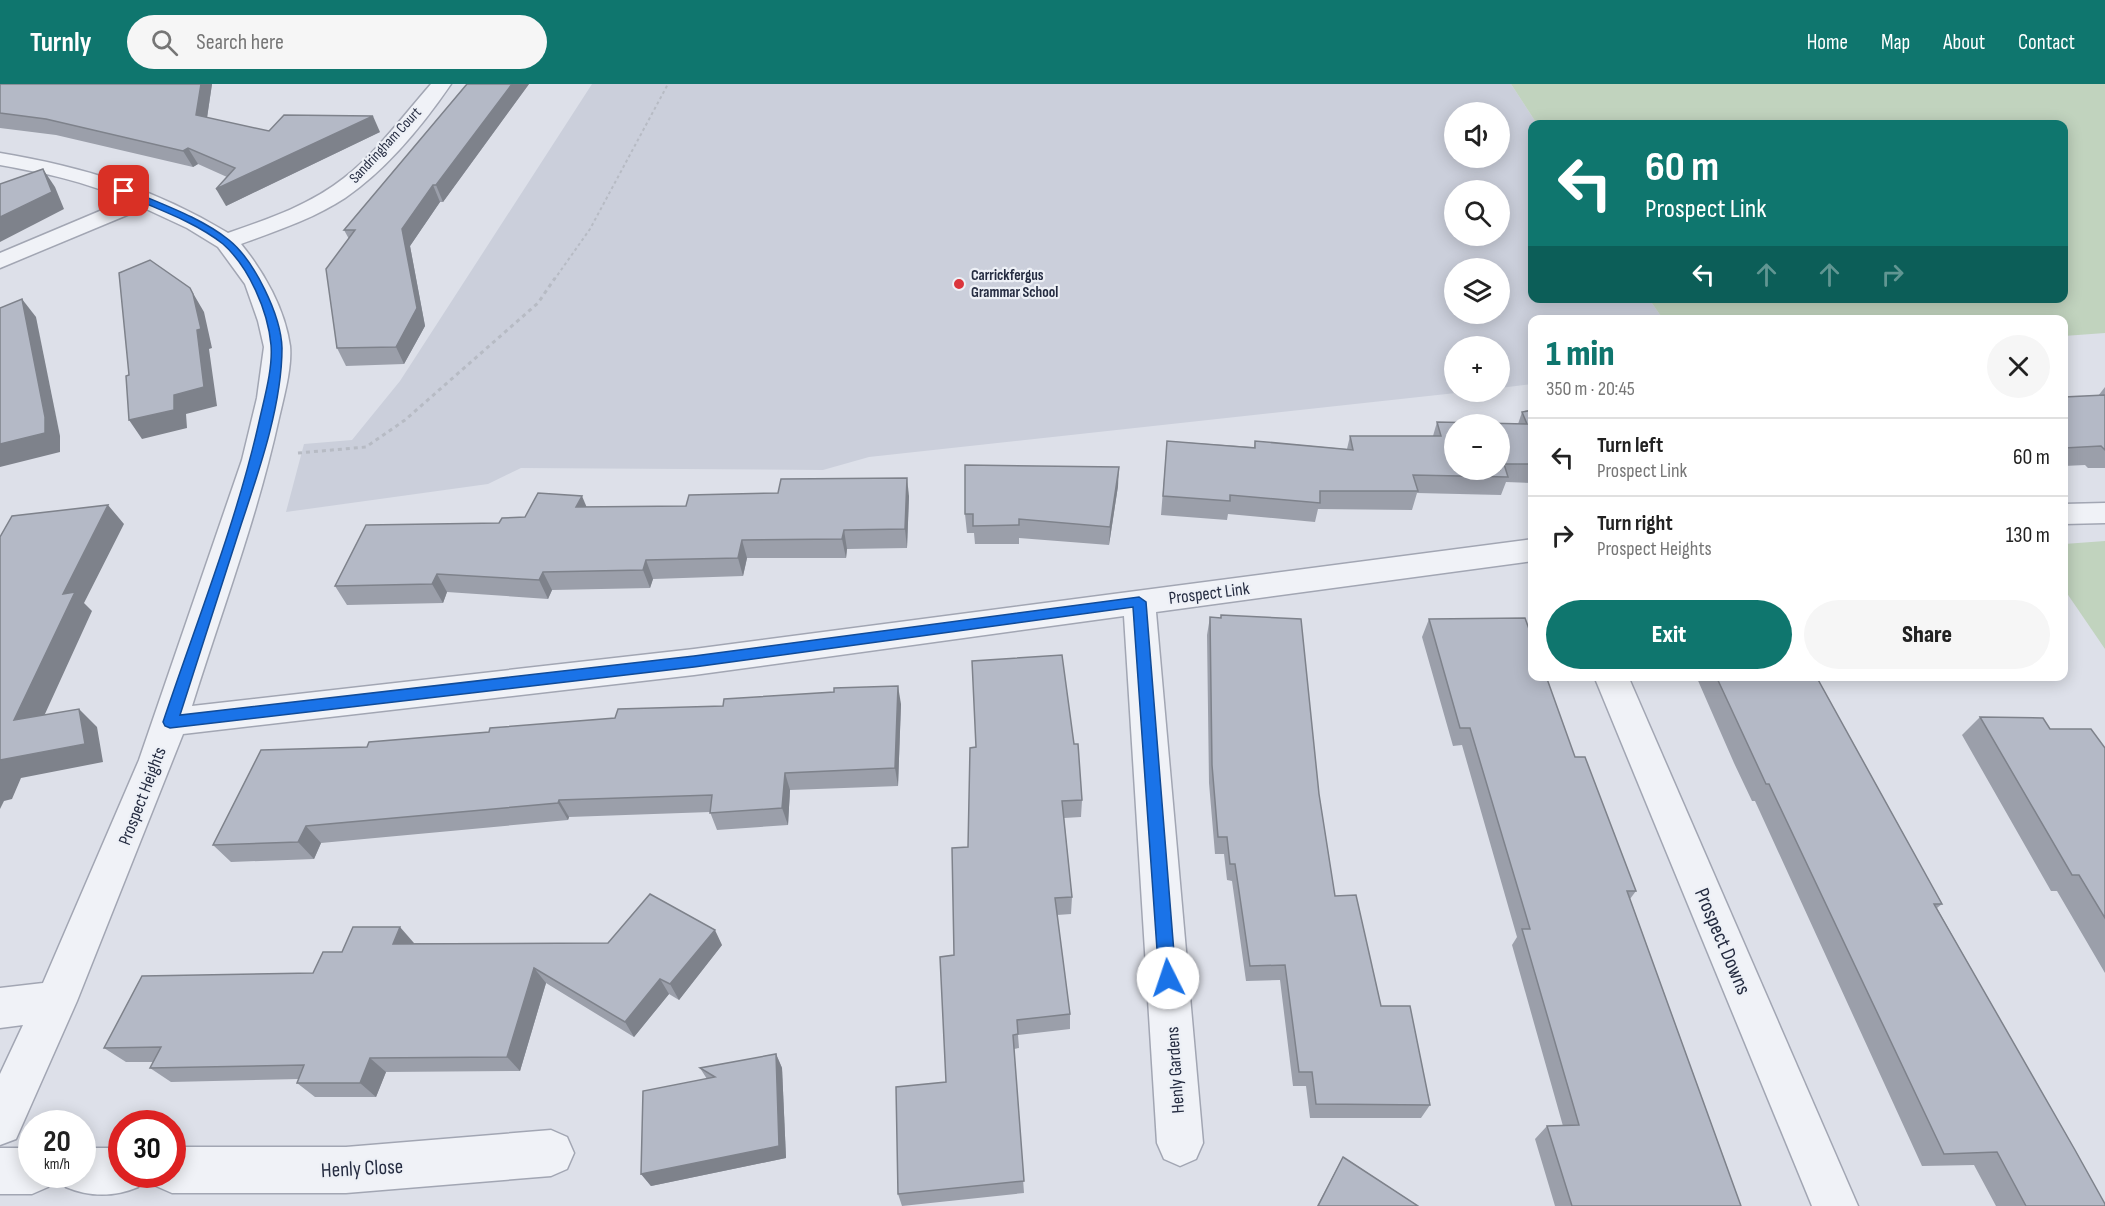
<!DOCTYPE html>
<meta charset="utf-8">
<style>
body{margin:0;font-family:"Sofia Sans Condensed",sans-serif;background:#f6f6f6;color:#222;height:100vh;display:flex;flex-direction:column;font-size:22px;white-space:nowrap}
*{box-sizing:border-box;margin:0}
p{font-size:20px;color:#767676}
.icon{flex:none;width:33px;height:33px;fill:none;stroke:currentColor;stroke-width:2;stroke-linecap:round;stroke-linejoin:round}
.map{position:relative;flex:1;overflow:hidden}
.side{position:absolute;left:1528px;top:231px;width:540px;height:366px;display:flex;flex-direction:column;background:#fff;border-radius:12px;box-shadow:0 3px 15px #0003}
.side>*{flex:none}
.hud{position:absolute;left:1528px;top:36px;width:540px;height:183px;border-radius:12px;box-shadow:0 3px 15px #0003;background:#0f766e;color:#fff;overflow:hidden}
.buttons{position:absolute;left:1444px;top:18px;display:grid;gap:12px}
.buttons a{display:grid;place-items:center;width:66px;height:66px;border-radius:50%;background:#fff;box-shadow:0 3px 15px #0003;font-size:30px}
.speed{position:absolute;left:18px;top:1026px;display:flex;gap:12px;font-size:30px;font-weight:700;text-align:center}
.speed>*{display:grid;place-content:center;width:78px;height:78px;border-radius:50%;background:#fff;box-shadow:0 3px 15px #0003;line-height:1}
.speed small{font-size:15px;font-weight:400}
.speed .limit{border:9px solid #d22;background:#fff;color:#111}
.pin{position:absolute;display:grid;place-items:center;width:51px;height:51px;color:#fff;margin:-26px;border-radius:12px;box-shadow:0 3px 9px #0006}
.me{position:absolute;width:66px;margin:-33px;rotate:356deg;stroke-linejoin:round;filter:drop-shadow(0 0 4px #0008)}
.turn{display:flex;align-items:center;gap:21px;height:126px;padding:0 18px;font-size:27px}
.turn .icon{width:78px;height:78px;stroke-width:2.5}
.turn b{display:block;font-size:42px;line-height:51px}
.lanes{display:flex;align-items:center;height:57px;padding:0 18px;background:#0003;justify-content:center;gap:30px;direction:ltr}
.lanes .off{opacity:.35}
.round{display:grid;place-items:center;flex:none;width:63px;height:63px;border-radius:32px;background:#f6f6f6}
.headline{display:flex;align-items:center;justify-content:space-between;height:102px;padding:0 18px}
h1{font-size:36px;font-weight:800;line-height:45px;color:#0f766e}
.button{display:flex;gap:12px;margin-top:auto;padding:12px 18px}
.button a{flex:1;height:69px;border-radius:36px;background:#0f766e;color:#fff;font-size:24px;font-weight:800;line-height:69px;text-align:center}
.button a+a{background:#f6f6f6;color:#222}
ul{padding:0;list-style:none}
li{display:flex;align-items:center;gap:18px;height:78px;padding:0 18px;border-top:2px solid #e0e0e0}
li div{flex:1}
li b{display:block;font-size:22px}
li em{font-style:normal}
header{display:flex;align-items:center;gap:36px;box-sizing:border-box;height:84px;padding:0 30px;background:#0f766e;color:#fff}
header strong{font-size:28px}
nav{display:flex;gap:33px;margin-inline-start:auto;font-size:21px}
.search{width:420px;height:54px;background:#f6f6f6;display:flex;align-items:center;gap:15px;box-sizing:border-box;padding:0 21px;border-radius:33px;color:#767676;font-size:22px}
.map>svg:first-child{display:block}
</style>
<header>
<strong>Turnly</strong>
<div class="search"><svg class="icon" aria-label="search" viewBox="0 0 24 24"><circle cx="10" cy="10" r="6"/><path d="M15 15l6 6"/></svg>Search here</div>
<nav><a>Home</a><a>Map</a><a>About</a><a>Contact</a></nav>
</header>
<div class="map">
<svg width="2105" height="1122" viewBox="0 0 2105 1122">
<rect width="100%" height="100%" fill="#dde0e9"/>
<!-- built -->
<path fill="#cbcfdb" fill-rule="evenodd" d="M 592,0 L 1511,0 L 1537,40 L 1533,40 L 1533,214 L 1649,215 L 1663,235 L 1533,236 L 1533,300 L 1500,304 L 1500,262 L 1455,262 L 1455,308 L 1465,308 L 869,373 L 823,386 L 521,384 L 488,400 L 286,428 L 304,360 L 352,356 L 400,297 ZM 1455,28 L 1500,28 L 1500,74 L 1455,74 ZM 1455,106 L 1500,106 L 1500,152 L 1455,152 ZM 1455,184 L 1500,184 L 1500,230 L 1455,230 Z"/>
<!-- green -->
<g fill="#c1d3be">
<polygon points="1511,0 2105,0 2105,249 2064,252 2064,236 1663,235 1649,215 2064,214 2064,40 1537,40"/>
<polygon points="2105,457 2105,565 2064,505 2064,460"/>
</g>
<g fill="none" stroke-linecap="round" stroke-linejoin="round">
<!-- street casing -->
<g stroke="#a2a6b3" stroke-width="3">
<g id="street">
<path d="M 431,0 L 451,0 C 423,41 386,86 345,114 C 313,135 276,147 241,160 C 264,188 285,225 290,262 C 292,284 284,312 279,334 C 258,431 222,526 192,622 L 694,565 L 1533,455 L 1533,477 L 1156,528 L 1203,1059 L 1196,1075 L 1180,1082 L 1164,1075 L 1157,1059 L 1124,532 L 694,591 L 183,650 L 77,917 L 16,1055 L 0,1061 L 0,990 L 23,941 L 0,944 L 0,904 L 43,899 L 139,676 L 242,376 L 257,314 L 264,263 L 258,237 L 245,200 L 218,163 L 187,144 L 144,124 L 0,184 L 0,169 L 126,116 C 85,97 44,89 0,81 L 0,69 C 84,83 155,105 228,149 C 268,135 310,121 344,94 C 377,68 403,32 431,0 Z"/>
<polygon points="2105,419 2105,439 2064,440 2064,420"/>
<polygon points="1594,592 1628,592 1858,1122 1812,1122"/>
<polygon points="551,1046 567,1053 574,1069 567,1085 551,1092 346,1109 172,1109 156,1102 151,1090 172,1090 172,1063 346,1063"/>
<polygon points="0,1064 32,1064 32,1090 54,1090 48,1103 32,1110 0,1110"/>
<path d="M 82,1064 L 122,1064 L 122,1090 L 144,1090 L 138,1103 C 115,1113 89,1113 66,1103 L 60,1090 L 82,1090 Z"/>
</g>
</g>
<!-- path-far1 -->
<polyline stroke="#b7bbc4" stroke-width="2" stroke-dasharray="3 3" stroke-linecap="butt" points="554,196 590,145 668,0"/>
<!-- path -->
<polyline stroke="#b7bbc4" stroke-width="3" stroke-dasharray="4 4" stroke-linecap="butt" points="298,369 366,363 405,336 538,219 555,194"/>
<!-- street -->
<use href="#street" fill="#f0f2f7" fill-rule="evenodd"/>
</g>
<!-- wall -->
<g fill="#9b9faa">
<polygon points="0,0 212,0 207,34 269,47 380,48 226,122 227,93 198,80 193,83 56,51 0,44"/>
<polygon points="467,0 529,0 443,118 440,118 410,162 425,242 404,280 346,282 337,264 349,155 344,146"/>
<polygon points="2105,303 2105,384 2088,384 2085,381 2064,382 2064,313 2098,312"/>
<polygon points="1533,326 1533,399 1506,398 1501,411 1417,409 1412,426 1318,425 1315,438 1228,430 1227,436 1161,431 1167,357 1254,363 1255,357 1347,365 1350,352 1433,352 1437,338 1518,340 1522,328"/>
<polygon points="1118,402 1109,461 1019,454 1019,460 975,460 974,449 967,449 965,430"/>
<polygon points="909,412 907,464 847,465 846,474 747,474 743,492 653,495 650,504 552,506 548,515 447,508 443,519 347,521 335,502 499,439 525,433 587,423 686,422"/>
<polygon points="1210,533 1319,710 1335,812 1381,922 1430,1021 1421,1034 1310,1034 1306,1002 1293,1002 1280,896 1246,897 1232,797 1227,796 1224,770 1215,770 1209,699 1207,551"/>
<polygon points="1429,535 1575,673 1636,807 1630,815 1741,1122 1555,1122 1535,1055 1547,1042 1563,1042 1512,861 1517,853 1462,661 1453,662 1422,553"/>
<polygon points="1696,592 1816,592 1942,820 1937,824 2105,1122 1996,1122 1974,1081 1922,1082 1755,717 1752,717 1734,679"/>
<polygon points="834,608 901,620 898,702 790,706 788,741 717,746 710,728 569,733 568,736 321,759 314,775 231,778 213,761 367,663 489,648 723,622"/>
<polygon points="1980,633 2050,645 2105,664 2105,889 2057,807 2051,807 1962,651"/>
<polygon points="1074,660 1082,716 1081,733 1064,734 1072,813 1071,830 1057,831 1070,930 1070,945 1018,951 1019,964 1014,965 1024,1109 902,1122 898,1110 946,998 954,871 968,763"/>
<polygon points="414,859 722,861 679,916 669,910 634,953 546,899 520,987 386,988 376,1013 315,1013 297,999 299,995 171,998 150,984 153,978 126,978 104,964 313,889 342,868"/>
<polygon points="776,970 782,984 786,1074 651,1102 641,1090 707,995 700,984"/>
<polygon points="1343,1073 1418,1122 1317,1122"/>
</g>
<!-- shaded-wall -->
<g fill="#7e828b">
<polygon points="201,0 212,0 205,47 196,31"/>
<polygon points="512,0 529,0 443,118 436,101"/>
<polygon points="373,32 380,48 226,122 216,105"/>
<polygon points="188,64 198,80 193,83 183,67"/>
<polygon points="43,85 55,103 64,125 0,158 0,133"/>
<polygon points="433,101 440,118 410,162 425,242 404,280 396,263 402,145"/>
<polygon points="190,204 204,228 212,264 209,265 217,322 186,330 187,344 142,355 129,336 174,311"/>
<polygon points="22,215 36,233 60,352 60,368 0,383 0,360"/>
<polygon points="1119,383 1118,402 1109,461 1110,443"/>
<polygon points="907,394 909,412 907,464 905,445"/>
<polygon points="582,412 590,431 576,423"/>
<polygon points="108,421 124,440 84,519 92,527 34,654 14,636 63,510"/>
<polygon points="844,446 847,465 846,474 842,455"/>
<polygon points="742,456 747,474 743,492 738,474"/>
<polygon points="646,476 653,495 650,504 643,486"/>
<polygon points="543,488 552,506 548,515 539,496"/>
<polygon points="437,490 447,508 443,519 432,500"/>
<polygon points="898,602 901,620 898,702 895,684"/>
<polygon points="79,625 97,643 103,678 21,694 12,715 4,717 0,725 0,676"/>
<polygon points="785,689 790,706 788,741 782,724"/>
<polygon points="559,716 569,733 568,736 558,719"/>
<polygon points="306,742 321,759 314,775 298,758"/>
<polygon points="400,843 414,859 408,876 393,860"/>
<polygon points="715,846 722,861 679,916 670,900"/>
<polygon points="534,884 546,899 520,987 507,973"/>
<polygon points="660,895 669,910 634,953 625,938"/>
<polygon points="776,970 782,984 786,1074 651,1102 641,1090"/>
<polygon points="370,974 386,988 376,1013 360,999"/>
</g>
<!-- building -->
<g fill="#b4b9c6" stroke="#7e828b" stroke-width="1.5" fill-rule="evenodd">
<polygon points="0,0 201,0 196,31 269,47 284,31 373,32 216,105 235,84 188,64 183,67 46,35 0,29"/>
<polygon points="467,0 512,0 436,101 433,101 402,145 417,224 396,263 337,264 326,185 355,146 344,146"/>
<polygon points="43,85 52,108 0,133 0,100"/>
<polygon points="150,176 190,204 193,210 201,245 197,246 204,303 174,311 174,326 129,336 126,292 129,291 119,189"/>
<polygon points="22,215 45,333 45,349 0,360 0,224"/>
<polygon points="2105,311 2105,366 2101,362 2064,364 2064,313"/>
<path d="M 1533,326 L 1533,380 L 1504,380 L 1508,393 L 1413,391 L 1418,407 L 1320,407 L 1320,419 L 1230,411 L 1230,417 L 1163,412 L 1167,357 L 1255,364 L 1255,357 L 1353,366 L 1350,352 L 1441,352 L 1437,338 L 1527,340 L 1522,328 ZM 1455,340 L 1500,340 L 1500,386 L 1455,386 Z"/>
<polygon points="965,381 1119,383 1110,443 1019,435 1019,441 973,442 973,430 965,430"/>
<polygon points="907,394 905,445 844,446 842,455 742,456 738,474 646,476 643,486 543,488 539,496 437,490 432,500 335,502 366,441 499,439 502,434 525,433 538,409 582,412 576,423 686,422 689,411 778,409 781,395"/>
<polygon points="108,421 63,510 75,508 14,636 79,625 85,660 0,676 0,677 0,453 12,432"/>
<polygon points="1221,531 1301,535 1319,710 1335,812 1356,811 1381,922 1410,922 1430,1021 1316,1020 1312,988 1299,988 1285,881 1250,882 1235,780 1230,780 1227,753 1218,753 1212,681 1210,533 1221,534"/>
<polygon points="1525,534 1533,556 1533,592 1546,592 1575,673 1585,673 1636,807 1627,807 1741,1122 1572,1122 1547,1042 1579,1041 1522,845 1530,845 1470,644 1460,644 1429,535"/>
<polygon points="1062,571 1074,660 1078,660 1082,716 1062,717 1072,813 1055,814 1070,930 1017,936 1018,950 1013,951 1024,1097 898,1110 896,1003 946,998 940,873 954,871 952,764 968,763 970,664 976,663 972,577"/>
<polygon points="1716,592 1816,592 1942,820 1934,820 2075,1066 2105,1120 2105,1122 2026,1122 1997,1068 1944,1070 1769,700 1766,700"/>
<polygon points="898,602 895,684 785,689 782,724 710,729 712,711 559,716 558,719 306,742 298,758 213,761 261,666 367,663 369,658 489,648 490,644 615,634 618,625 723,622 724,615 834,608 834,604"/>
<polygon points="1980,633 2043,634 2050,645 2091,645 2105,664 2105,834 2079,791 2072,791"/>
<polygon points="650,810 715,846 670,900 660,895 625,938 534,884 507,973 370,974 360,999 297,999 304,981 150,984 161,963 104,964 142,892 313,889 323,868 342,868 353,843 400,843 393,860 608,859"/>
<polygon points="776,970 779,1062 641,1090 643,1007 715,993 700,984"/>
<polygon points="1343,1073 1418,1122 1318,1122"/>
</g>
<!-- route -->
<path fill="#1a73e8" stroke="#114b97" stroke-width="1.5" d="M 121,105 L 127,105 C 161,120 200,133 229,156 C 254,176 281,231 282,264 C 282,321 259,387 241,441 C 221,504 200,568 180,631 L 694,572 L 1139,513 L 1146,518 L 1176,894 L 1174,900 L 1168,902 L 1162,900 L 1159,894 L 1133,523 L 694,583 L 170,644 L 165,642 L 163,638 C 196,539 236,440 259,338 C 264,315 273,285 271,261 C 268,227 249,183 223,160 C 194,137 154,124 121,109 Z"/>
<!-- markers -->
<circle fill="#db353c" stroke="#edf0f6" stroke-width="2" cx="959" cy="200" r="6"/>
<g text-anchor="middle" stroke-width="4.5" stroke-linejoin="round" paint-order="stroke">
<!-- far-street labels -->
<g font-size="15" fill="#252c41" stroke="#edf0f6">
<text transform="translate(385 61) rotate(-47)" y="5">Sandringham Court</text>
</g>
<!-- far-poi labels -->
<g font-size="15" font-weight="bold" fill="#252c41" stroke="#edf0f6" text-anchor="start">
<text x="971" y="196">Carrickfergus<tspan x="971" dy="17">Grammar School</tspan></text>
</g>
<!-- street labels -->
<g font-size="18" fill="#252c41" stroke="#edf0f6">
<text transform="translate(1209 509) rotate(-7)" y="6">Prospect Link</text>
<text transform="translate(142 712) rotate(-69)" y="6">Prospect Heights</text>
<text transform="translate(1175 986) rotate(-94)" y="6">Henly Gardens</text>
</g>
<!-- near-street labels -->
<g font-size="21" fill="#252c41" stroke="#edf0f6">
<text transform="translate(1723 857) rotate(67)" y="7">Prospect Downs</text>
<text transform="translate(362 1084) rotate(-3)" y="7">Henly Close</text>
</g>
</g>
</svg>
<div class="buttons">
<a><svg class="icon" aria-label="sound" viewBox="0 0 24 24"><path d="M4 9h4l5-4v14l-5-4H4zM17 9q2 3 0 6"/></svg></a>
<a><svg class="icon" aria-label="search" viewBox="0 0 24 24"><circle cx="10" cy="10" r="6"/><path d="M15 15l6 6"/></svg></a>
<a><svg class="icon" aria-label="layers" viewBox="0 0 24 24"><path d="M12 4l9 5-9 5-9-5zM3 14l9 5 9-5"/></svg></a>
<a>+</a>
<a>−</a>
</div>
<div class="speed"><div>20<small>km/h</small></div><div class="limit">30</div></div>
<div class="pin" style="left:124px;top:107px;background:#d93025"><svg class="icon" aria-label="arrive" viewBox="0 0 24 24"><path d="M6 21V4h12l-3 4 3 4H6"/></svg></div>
<svg class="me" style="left:1168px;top:894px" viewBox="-20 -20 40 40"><circle r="19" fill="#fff"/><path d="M0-13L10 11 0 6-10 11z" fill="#1a73e8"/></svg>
<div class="hud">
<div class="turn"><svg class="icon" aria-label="left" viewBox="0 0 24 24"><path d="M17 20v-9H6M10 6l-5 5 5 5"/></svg><div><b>60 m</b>Prospect Link</div></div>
<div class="lanes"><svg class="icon" aria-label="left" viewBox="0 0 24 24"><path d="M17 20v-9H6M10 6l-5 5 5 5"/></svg><svg class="icon off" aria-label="ahead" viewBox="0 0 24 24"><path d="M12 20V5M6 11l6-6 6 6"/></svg><svg class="icon off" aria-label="ahead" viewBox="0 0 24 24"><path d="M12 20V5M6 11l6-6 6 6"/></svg><svg class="icon off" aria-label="right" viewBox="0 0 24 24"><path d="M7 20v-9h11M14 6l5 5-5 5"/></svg></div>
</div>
<section class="side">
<div class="headline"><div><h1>1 min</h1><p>350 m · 20:45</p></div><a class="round"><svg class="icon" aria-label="close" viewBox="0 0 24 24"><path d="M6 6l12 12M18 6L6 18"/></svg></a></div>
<ul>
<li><svg class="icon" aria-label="left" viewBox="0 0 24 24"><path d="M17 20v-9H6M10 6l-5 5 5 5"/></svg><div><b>Turn left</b><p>Prospect Link</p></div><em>60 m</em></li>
<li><svg class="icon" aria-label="right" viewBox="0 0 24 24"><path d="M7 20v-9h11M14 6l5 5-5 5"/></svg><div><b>Turn right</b><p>Prospect Heights</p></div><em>130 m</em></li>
</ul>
<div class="button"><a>Exit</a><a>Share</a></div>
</section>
</div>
